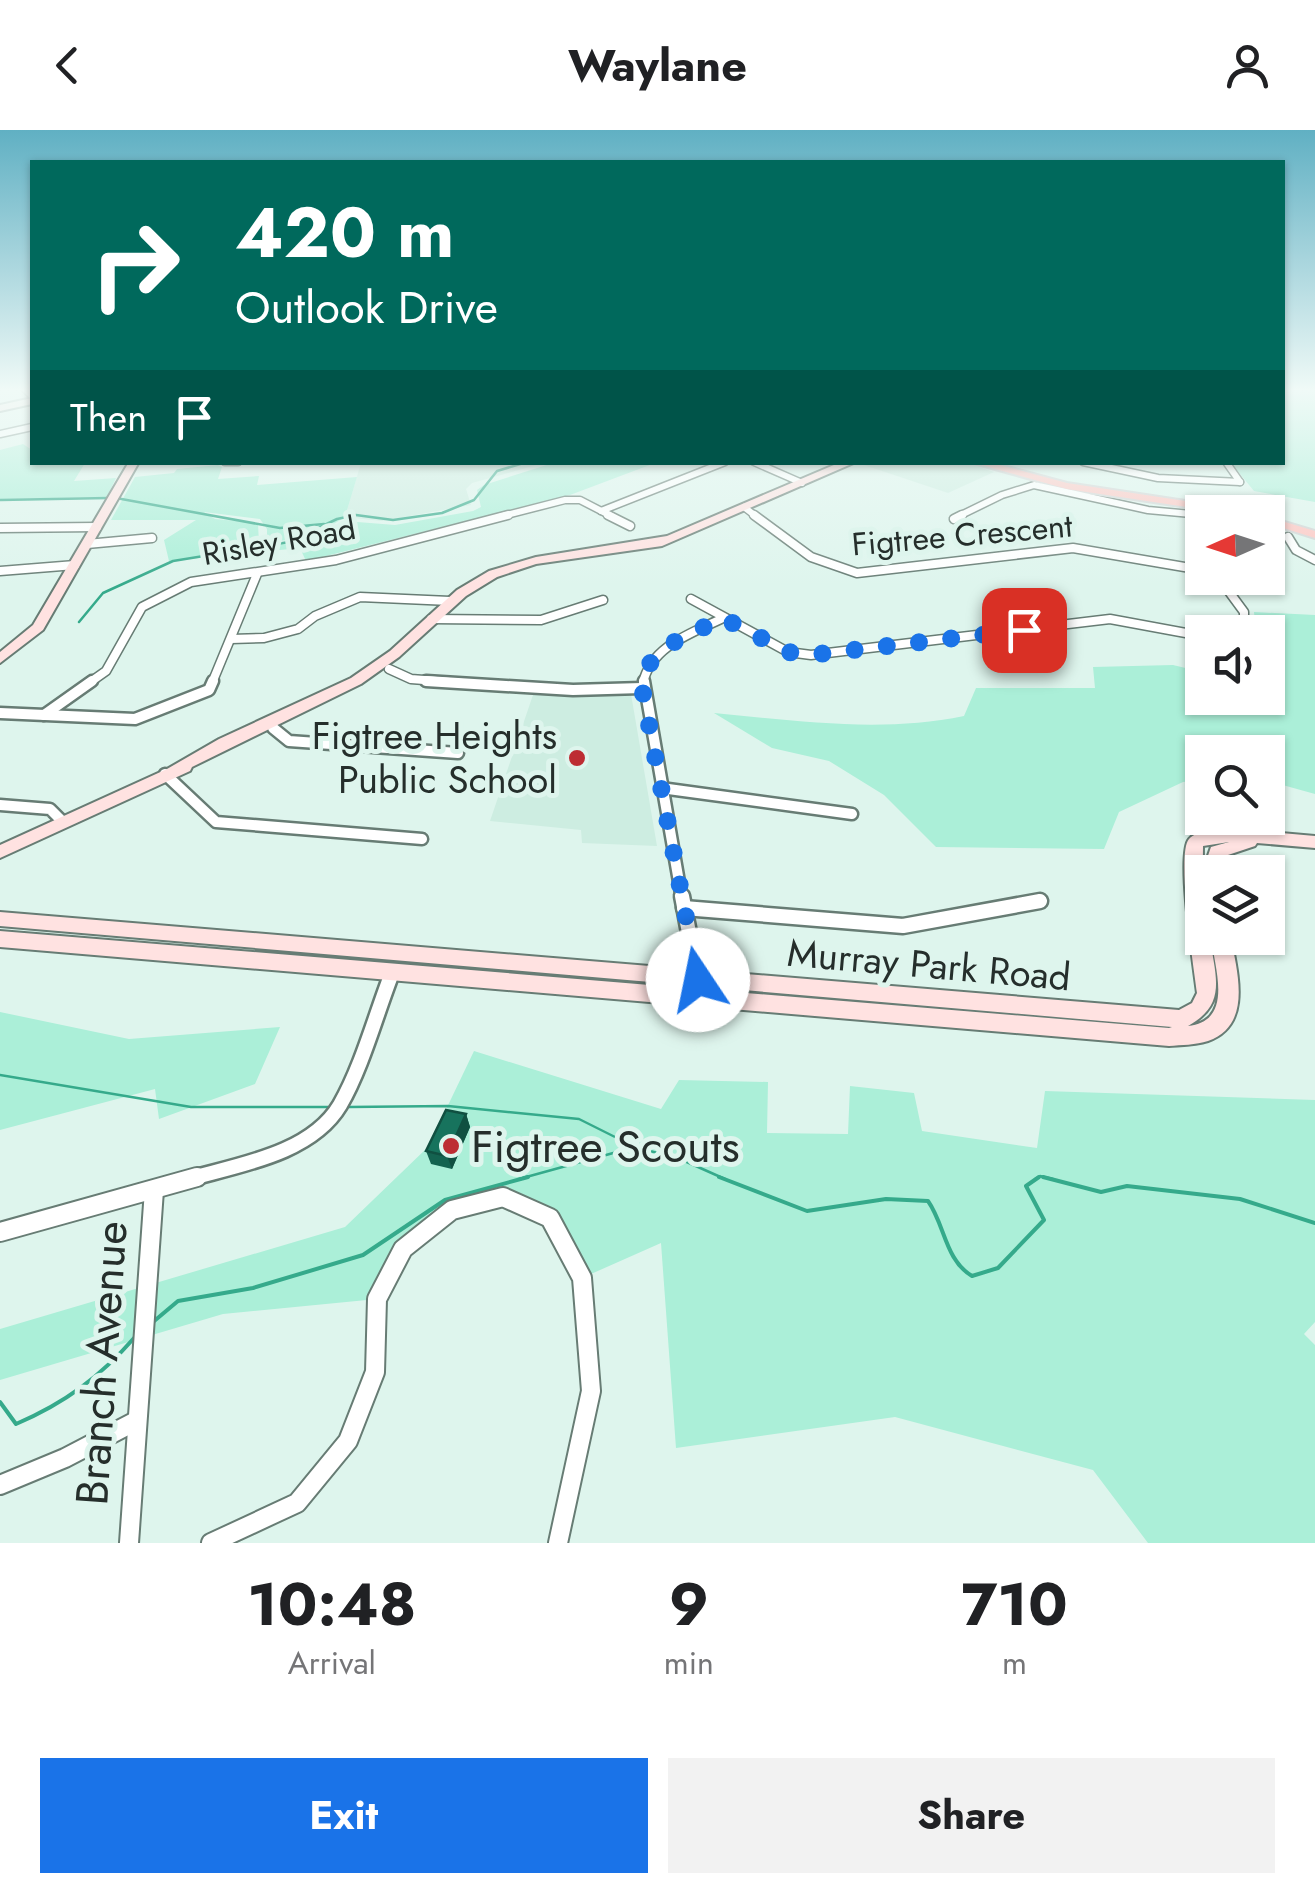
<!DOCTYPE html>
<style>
body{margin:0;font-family:Jost,sans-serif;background:#f2f2f2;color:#202124;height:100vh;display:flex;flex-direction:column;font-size:38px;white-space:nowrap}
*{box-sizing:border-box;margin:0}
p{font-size:32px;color:#757577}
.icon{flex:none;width:55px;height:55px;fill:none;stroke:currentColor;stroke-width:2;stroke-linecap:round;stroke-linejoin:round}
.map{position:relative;height:1413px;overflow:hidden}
.drawer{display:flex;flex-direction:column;background:#fff;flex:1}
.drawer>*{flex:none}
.hud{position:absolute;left:30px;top:30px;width:1255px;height:305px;border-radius:0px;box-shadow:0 2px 8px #0004;background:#00695c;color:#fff;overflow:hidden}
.needle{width:65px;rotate:267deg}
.tools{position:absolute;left:1185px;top:365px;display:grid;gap:20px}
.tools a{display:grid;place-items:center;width:100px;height:100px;border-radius:0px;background:#fff;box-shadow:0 2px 8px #0004;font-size:50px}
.pin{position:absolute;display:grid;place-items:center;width:85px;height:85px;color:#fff;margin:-42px;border-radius:20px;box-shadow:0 5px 15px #0006}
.me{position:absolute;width:110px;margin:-55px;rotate:349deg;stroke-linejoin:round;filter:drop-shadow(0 0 8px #0008)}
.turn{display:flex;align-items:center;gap:35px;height:210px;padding:0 40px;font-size:45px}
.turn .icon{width:130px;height:130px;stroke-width:2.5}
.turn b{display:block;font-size:70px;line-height:85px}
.then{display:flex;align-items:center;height:95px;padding:0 40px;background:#0003;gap:20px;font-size:38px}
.eta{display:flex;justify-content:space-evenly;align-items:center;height:170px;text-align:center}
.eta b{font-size:60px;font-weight:700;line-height:70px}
.action{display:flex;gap:20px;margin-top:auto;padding:20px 40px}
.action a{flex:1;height:115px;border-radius:0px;background:#1a73e8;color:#fff;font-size:40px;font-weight:700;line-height:115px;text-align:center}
.action a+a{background:#f2f2f2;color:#202124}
header{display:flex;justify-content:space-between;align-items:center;height:130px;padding:0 40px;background:#fff;font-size:45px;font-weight:700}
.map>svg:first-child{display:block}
</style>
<header><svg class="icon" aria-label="back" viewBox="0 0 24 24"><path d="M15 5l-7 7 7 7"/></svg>Waylane<svg class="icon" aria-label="person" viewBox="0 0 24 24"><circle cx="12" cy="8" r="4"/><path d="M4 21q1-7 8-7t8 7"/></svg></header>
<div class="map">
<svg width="1315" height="1413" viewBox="0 0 1315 1413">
<rect width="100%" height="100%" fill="#def5ed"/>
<!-- built -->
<g fill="#cdede1">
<polygon points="428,332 429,335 544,333 472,353 466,359 471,375 382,391 345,387 361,333"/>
<polygon points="865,332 967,333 994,342 948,363 861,334"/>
<polygon points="534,562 631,564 657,716 582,713 581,700 490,691"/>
</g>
<!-- green -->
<g fill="#abefd8">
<polygon points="1283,259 1315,259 1315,372 1254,361 1231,333 1282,332"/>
<polygon points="23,314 32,320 32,332 85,333 74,351 116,348 107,367 0,369 0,320"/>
<polygon points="553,333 655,333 570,365 306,431 300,418 169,431 164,410 196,390 111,390 135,347 174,343 177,339 218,335 222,337 218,349 259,346 257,355 357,347 345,387 311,408 267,412 267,399 260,389 204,382 215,389 258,393 259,415 315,411 345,391 395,395 473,381 481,377 477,360 484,355"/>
<path d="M 1254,482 L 1315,485 L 1315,664 L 1268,651 L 1268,622 L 1202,622 L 1202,650 L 1183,652 L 1119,682 L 1104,719 L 936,717 L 884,665 L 829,631 L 772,618 L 714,583 C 797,591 882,603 964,586 L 976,558 L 1095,558 L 1093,537 L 1173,535 L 1202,542 L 1202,568 L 1268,568 L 1268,502 L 1256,502 Z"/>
<polygon points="0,882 129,909 280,897 255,954 159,989 155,959 0,1000"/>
<polygon points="474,921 661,979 679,950 768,952 767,1003 848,1004 850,956 914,963 922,1001 1037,1018 1045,961 1315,970 1315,1192 1304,1204 1315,1215 1315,1413 1148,1413 1093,1340 895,1287 676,1318 661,1113 582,1148 550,1088 503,1067 452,1080 403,1119 377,1169 223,1184 0,1250 0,1199 345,1097 428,1017"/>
</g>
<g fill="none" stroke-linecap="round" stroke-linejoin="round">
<!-- stream-far1 -->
<g stroke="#35aa8b" stroke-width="2.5">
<polyline points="116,368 280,398 324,394"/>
<polyline points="0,370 108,368"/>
<polyline points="79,492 103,463 173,431 289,412 337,389 356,385 393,390 442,383 474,370 497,341 527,332"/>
<polyline points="0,945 191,977 328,977"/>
<polyline points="349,977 448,976 579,989 631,1015"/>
<polyline points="519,1049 635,1017 680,1029 725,1049"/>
<polyline points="1035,1049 1040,1046 1053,1049"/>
</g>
<!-- stream -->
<g stroke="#35aa8b" stroke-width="4">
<path d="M 719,1047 L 807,1081 L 886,1069 L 928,1071 C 945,1095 945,1130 972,1146 L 998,1138 L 1044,1090 L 1026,1056 L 1039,1047"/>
<polyline points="1043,1047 1101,1062 1127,1056 1240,1069 1315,1093"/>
<polyline points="153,1192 178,1171 253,1158 363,1125 445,1070 528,1047"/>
<path d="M 0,1272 L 16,1294 C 65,1273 100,1247 135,1207"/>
</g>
<!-- street-far4 casing -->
<g stroke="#677c74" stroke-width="9">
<g id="street-far4">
<polyline points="25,259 32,266"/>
<polyline points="0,304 32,297"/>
<polyline points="225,332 238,332"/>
<polyline points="754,332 802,353"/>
<polyline points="1083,332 1158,348 1240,352"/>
<polyline points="1226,332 1240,352"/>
<polyline points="744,377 757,387"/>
<polyline points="601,381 725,332"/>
<polyline points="499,387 565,370 580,370 613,387"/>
<polyline points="957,387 1002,365 1034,355 1148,380 1202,385"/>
</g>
</g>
<!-- street-far3 casing -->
<g stroke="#677c74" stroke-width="11">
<g id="street-far3">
<polyline points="608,385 630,396"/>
<polyline points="754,385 811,427 857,443 1073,418 1202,440"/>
<polyline points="954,389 962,385"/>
<polyline points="0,398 97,397"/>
<polyline points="1288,407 1296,420 1315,430"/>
<polyline points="87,414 152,408"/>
<polyline points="0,441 75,435"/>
<polyline points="1219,448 1244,482 1244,502"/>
<polyline points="691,469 788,522 811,525 1110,489 1202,506"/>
<polyline points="431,489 541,490 603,470"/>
<polyline points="231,509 264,508 298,499 315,486 360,467 450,471"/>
<polyline points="389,539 411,549 463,553"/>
<polyline points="89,553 106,541 142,477 191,452 336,430 508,385"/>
<polyline points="212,553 257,444"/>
<path d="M 643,553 C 651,516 692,503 723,488"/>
</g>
</g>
<!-- street-far2 casing -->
<g stroke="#677c74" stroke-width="15">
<g id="street-far2">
<polyline points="426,551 573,560 642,558"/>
<polyline points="644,551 682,769"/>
<polyline points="0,583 135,589 209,560 213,551"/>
<polyline points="44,585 92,551"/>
<polyline points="273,598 289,611 458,623"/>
<polyline points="165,644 216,692 422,709"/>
<polyline points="661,658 852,684"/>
<polyline points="0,675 50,679 63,692"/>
</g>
</g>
<!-- street-far1 casing -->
<g stroke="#677c74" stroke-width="19">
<g id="street-far1">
<polyline points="682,766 698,850"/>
<polyline points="684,778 903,796 1040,771"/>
<path d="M 188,1049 C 238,1035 311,1024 340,975 C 362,937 376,884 392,843"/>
</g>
</g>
<!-- street casing -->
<g stroke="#677c74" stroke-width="22">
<g id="street">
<polyline points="0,1102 197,1047"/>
<polyline points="0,1355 65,1328 136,1291"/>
<polyline points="129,1413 154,1060"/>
<polyline points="211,1413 297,1373 348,1311 375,1242 377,1169 403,1119 452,1080 503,1067 550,1088 582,1148 591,1261 558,1413"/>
</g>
</g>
<!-- secondary casing -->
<g stroke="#677c74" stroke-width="4">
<g id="secondary">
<polygon points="32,268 32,274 0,281 0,275"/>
<polygon points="129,332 139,332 43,500 0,533 0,522 33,495"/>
<polygon points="841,332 856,332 662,416 536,434 497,447 466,466 399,527 361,554 192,637 190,641 0,728 0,715 167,639 219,609 351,548 390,521 457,460 489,441 536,427 667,406"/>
<path d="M 1234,699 L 1315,706 L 1315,718 L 1257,713 L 1255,716 L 1225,726 L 1220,742 L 1202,743 L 1211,717 L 1229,712 L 1203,716 L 1202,808 L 1210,808 C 1215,846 1228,874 1188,896 C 1234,891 1215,839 1211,808 L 1231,808 C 1237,842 1253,895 1208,911 C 1196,915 1181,915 1169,916 L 0,817 L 0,801 L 1169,898 L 1172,897 L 0,796 L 0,782 L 1179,880 L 1192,873 L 1197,863 C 1194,839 1176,723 1189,709 C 1198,699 1221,700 1234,699 Z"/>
</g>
</g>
<!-- primary casing -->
<g stroke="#d3d5d5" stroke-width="4">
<g id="primary">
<polygon points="970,332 989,332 1067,353 1238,379 1243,382 1220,382 1067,359"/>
<polygon points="1268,387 1315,401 1315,408 1268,393"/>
</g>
</g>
<!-- street-far4 -->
<use href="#street-far4" stroke="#fff" stroke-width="6"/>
<!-- street-far3 -->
<use href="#street-far3" stroke="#fff" stroke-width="8"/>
<!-- street-far2 -->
<use href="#street-far2" stroke="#fff" stroke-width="10"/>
<!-- street-far1 -->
<use href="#street-far1" stroke="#fff" stroke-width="14"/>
<!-- street -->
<use href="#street" stroke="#fff" stroke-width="18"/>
<!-- secondary -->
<use href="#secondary" fill="#ffe2e1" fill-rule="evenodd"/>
<!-- primary -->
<use href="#primary" fill="#fec6c2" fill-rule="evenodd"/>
</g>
<!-- wall -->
<polygon fill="#146350" points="466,984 470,997 452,1039 431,1034 426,1021"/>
<!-- shaded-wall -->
<polygon fill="#105041" points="466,984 470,997 452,1039 447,1026"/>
<!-- building -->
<polygon fill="#17735d" stroke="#105041" stroke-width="2.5" points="446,980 466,984 447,1026 426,1021"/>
<!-- sky -->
<linearGradient id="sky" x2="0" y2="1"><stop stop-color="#60b0c3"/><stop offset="0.57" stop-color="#f0faf7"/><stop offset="1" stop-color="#f0faf7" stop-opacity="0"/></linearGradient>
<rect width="1315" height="456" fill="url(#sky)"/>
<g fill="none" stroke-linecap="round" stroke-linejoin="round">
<!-- route -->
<path stroke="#1a73e8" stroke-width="18" stroke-dasharray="0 32.4" d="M 698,850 L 642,558 C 644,517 691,505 723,488 L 788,522 L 810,525 L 1024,500"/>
</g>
<!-- markers -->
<g fill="#bd2d33" stroke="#def5ed" stroke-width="4">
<circle cx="577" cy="628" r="10"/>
<circle cx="451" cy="1016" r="10"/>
</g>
<g text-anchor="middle" stroke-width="10" stroke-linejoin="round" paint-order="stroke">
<!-- far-street labels -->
<g font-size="32" fill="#252e2b" stroke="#def5ed">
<text transform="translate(962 405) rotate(-5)" y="11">Figtree Crescent</text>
<text transform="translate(279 411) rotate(-10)" y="11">Risley Road</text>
</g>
<!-- poi labels -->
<g font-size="38" fill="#252e2b" stroke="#def5ed" text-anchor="end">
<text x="557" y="619">Figtree Heights<tspan x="557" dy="44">Public School</tspan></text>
</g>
<!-- street labels -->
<g font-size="38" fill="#252e2b" stroke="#def5ed">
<text transform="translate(929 835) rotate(5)" y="13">Murray Park Road</text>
</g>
<!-- near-poi labels -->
<g font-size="45" fill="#252e2b" stroke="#def5ed" text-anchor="start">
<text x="471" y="1032">Figtree Scouts</text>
</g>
<!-- near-street labels -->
<g font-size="45" fill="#252e2b" stroke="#def5ed">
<text transform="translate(101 1233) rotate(-86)" y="16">Branch Avenue</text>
</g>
</g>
</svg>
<div class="tools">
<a><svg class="needle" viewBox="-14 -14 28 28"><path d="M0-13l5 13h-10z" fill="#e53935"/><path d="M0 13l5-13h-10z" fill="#757577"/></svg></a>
<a><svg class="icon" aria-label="sound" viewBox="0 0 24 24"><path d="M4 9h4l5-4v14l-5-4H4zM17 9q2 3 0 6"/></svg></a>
<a><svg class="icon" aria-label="search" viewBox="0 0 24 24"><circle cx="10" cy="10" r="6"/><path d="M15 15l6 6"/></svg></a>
<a><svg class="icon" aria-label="layers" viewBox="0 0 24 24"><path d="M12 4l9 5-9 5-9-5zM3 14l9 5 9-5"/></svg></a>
</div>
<div class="pin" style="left:1024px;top:500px;background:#d93025"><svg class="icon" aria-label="arrive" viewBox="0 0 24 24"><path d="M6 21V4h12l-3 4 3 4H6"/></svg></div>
<svg class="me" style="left:698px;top:850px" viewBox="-20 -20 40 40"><circle r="19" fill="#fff"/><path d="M0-13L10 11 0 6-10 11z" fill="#1a73e8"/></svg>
<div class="hud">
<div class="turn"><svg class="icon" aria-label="right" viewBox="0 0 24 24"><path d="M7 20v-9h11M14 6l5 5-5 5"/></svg><div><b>420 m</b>Outlook Drive</div></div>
<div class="then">Then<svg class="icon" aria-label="arrive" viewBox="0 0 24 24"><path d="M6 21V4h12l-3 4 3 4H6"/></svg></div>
</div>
</div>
<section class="drawer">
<div class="eta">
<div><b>10:48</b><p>Arrival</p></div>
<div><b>9</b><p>min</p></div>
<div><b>710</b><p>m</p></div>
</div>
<div class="action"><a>Exit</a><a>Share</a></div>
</section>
